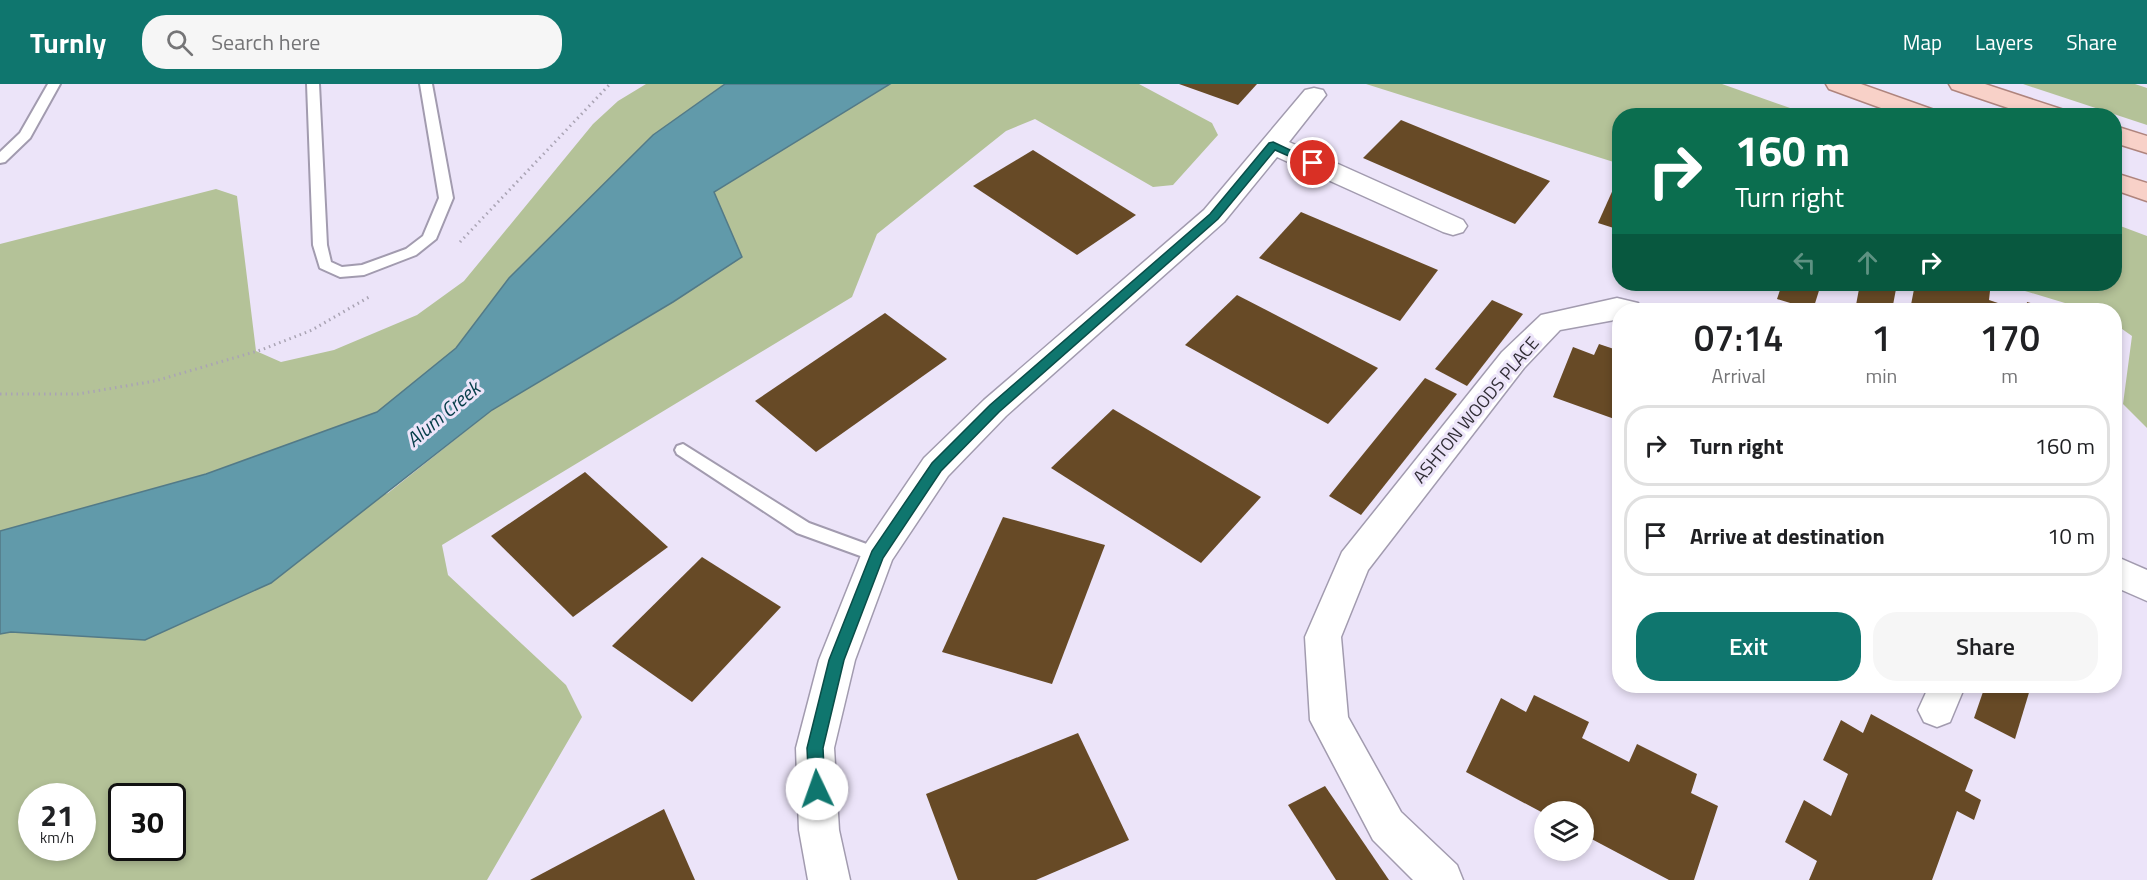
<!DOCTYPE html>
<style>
body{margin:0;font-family:"Titillium Web",sans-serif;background:#f6f6f6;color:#202124;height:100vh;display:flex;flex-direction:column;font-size:22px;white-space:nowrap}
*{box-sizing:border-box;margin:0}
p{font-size:20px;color:#757577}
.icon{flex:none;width:33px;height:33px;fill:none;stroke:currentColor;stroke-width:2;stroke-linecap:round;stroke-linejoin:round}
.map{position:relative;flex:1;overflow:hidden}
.details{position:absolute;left:1612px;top:219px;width:510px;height:390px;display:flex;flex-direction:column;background:#fff;border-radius:24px;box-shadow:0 3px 9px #0003}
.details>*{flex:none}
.hud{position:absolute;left:1612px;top:24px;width:510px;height:183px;border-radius:24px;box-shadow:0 3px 9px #0003;background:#0b6e4f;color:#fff;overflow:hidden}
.tools{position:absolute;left:1534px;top:717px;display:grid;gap:12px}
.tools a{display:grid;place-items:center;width:60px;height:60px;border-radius:50%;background:#fff;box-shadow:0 3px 9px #0003;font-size:30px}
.speed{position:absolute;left:18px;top:699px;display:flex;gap:12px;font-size:30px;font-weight:700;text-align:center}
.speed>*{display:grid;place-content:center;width:78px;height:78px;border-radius:50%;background:#fff;box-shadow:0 3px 9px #0003;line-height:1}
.speed small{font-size:15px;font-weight:400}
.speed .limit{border:3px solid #111;border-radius:9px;background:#fff;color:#111}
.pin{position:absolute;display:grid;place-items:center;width:51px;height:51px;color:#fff;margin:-26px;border:3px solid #fff;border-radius:50%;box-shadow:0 2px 6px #0007}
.me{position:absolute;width:66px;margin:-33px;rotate:357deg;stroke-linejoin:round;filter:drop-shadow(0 0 4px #0008)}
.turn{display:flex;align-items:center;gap:21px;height:126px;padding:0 24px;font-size:27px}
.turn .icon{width:78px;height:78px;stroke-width:2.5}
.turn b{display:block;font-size:42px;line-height:51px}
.lanes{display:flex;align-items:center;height:57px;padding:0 24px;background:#0003;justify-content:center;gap:30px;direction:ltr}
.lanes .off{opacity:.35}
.eta{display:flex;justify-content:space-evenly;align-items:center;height:102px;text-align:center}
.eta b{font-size:36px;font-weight:600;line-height:42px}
.cta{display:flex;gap:12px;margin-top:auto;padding:12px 24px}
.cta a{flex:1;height:69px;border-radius:24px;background:#0f766e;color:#fff;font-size:24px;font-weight:600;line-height:69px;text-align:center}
.cta a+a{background:#f6f6f6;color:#202124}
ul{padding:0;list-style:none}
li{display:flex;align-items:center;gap:18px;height:81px;margin:0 12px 9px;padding:0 12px;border:3px solid #e0e0e0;border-radius:24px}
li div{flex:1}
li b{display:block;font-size:22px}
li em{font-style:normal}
header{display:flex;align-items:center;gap:36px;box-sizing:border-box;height:84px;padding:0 30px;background:#0f766e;color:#fff}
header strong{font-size:28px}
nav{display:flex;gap:33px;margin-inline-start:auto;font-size:21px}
.search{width:420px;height:54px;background:#f6f6f6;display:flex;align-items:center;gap:15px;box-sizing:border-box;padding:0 21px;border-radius:24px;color:#757577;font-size:22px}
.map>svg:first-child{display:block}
</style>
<header>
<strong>Turnly</strong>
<div class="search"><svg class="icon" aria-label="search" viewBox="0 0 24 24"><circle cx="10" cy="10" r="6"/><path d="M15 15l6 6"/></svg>Search here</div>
<nav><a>Map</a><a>Layers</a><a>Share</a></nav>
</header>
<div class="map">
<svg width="2147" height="796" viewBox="0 0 2147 796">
<rect width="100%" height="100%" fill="#ece4f9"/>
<!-- green -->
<g fill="#b4c298" fill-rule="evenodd">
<polygon points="646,0 725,0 653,51 509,194 456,264 377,328 206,390 0,447 0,160 216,105 237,112 256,267 281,278 334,266 417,231 464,197 593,40 618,17"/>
<path d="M 890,0 L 1139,0 L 1212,39 L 1218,51 L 1173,101 L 1153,103 L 1035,35 L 1006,47 L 877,150 L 852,213 L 442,461 L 448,491 L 566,601 L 582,633 L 487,796 L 0,796 L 0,550 L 10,548 L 388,409 L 492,326 L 673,218 L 741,173 L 713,108 ZM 32,712 L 82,712 L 82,764 L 32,764 ZM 122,712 L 172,712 L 172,764 L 122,764 Z"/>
<polygon points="1366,0 1722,0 1810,31 1620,32 1620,80"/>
<polygon points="2023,0 2135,0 2147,4 2147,41"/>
<polygon points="2115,140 2147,152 2147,344 2123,320 2132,252 2115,240 2115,226 2088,226 2002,200 2115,200"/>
</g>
<!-- water -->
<polygon fill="#619aaa" stroke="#537a87" stroke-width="1.5" points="725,0 890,0 714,108 742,173 673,218 492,326 271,499 145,556 11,548 0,550 0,447 206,390 377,328 456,264 509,194 653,51"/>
<!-- building -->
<g fill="#674a26">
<polygon points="1179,0 1257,0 1238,21"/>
<polygon points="1401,36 1550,97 1515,140 1363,74"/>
<polygon points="1033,66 1136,131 1077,171 973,102"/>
<polygon points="1615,101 1620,103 1620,146 1598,139"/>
<polygon points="1301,128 1438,186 1400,237 1259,174"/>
<polygon points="1782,200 1821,200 1813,226 1777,215"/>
<polygon points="1860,200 1897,200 1892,226 1855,226"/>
<polygon points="1915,200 1937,202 1938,200 1965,200 1990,207 1989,216 2019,226 1910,226"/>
<polygon points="1237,211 1378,284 1328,340 1185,261"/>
<polygon points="1492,216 1523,230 1467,302 1435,285"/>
<polygon points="2027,218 2055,226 2026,226"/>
<polygon points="885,229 947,275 816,368 755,317"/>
<polygon points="1599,260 1620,267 1620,337 1553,313 1573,263 1594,271"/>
<polygon points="1425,294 1457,310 1361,431 1329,412"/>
<polygon points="1113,325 1261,413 1201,479 1051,384"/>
<polygon points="585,388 668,463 573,533 491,452"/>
<polygon points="1003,433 1105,461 1052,600 942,568"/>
<polygon points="702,473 781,523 692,618 612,562"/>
<polygon points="1985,602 2031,602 2015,655 1974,634"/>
<polygon points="1534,611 1589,638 1582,654 1629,678 1637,660 1697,690 1691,709 1718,722 1694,796 1669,796 1584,751 1584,728 1545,728 1545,730 1466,688 1501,614 1526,628"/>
<polygon points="1871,630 1973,686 1965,707 1981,716 1974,736 1957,727 1932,796 1809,796 1817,777 1785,758 1804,716 1831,732 1848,690 1823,676 1841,636 1863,649"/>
<polygon points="1078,649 1129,756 1036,796 958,796 926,710"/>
<polygon points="1325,702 1389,796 1336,796 1288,721"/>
<polygon points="664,725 695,796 530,796"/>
</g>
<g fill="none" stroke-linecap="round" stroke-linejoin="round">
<!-- lane casing -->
<g stroke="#a29baf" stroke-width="4">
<g id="lane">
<polygon points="48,0 60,0 30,54 5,78 0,79 0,68 20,49"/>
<polygon points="307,0 319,0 327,161 331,178 342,183 362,181 406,165 423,152 439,114 420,0 432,0 453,114 436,155 416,171 364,191 340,193 320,184 313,161"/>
<polygon points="683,360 809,439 883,466 886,471 883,476 877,478 797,449 677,370 675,366 677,362"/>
</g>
</g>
<!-- street casing -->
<g stroke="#a29baf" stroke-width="3">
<g id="street">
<polygon points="1314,4 1323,6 1326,11 1289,58 1463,136 1467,142 1463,148 1453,151 1443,148 1277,73 1224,138 1006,332 948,392 892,476 855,576 834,664 839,746 850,796 808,796 799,746 796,664 819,576 865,461 924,374 984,316 1204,126 1305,6"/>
<polygon points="1617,214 1638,219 1643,226 1620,226 1620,235 1560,246 1524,284 1368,486 1341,553 1348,633 1401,728 1457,781 1463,796 1413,796 1373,756 1310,636 1305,553 1342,468 1502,268 1541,231"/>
<polygon points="2115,472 2147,486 2147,517 2115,503"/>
<polygon points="1929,602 1965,602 1950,638 1937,643 1924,638 1918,626"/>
</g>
</g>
<!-- primary casing -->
<g stroke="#af847d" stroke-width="3">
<g id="primary">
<polygon points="1826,0 1861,0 1937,27 1940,32 1903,32 1829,5"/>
<polygon points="1949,0 1985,0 2067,27 2070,32 2032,32 1952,5"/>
<polygon points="2115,42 2147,52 2147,69 2115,59"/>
<polygon points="2115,89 2147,99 2147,117 2115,106"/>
</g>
</g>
<!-- path -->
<g stroke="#aaa4b4" stroke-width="3" stroke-dasharray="1.5 4" stroke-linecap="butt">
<polyline points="460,158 610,0"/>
<polyline points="0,310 78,310 155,297 261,266 312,246 369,213"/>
</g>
<!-- lane -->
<use href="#lane" fill="#fff" fill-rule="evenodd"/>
<!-- street -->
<use href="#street" fill="#fff" fill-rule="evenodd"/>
<!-- primary -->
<use href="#primary" fill="#f8d1c8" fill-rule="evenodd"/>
</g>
<!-- route -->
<polygon fill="#0f766e" stroke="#0a4d48" stroke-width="1.5" points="1273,58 1318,79 1317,81 1309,81 1275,66 1218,135 999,328 941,387 883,474 844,576 823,664 825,705 823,710 817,713 811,710 809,705 807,664 829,576 872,467 932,379 990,321 1210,130 1269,59"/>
<g text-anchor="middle" stroke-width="6" stroke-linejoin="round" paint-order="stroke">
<!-- street labels -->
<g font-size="18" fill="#312e36" stroke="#ece4f9">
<text transform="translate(1476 326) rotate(-50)" y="6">ASHTON WOODS PLACE</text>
</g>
<!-- water labels -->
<g font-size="20" font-style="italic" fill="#043c48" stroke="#ece4f9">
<text transform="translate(443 330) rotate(-40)" y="7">Alum Creek</text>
</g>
</g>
</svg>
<div class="tools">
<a><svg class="icon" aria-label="layers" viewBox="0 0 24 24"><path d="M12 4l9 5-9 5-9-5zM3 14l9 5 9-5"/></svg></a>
</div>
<div class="speed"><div>21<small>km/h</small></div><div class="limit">30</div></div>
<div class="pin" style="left:1313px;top:79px;background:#d93025"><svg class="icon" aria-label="arrive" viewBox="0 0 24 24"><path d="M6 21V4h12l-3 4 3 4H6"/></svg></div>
<svg class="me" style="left:817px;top:705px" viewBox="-20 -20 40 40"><circle r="19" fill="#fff"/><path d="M0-13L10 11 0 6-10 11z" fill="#0f766e"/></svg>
<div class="hud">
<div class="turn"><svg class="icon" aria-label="right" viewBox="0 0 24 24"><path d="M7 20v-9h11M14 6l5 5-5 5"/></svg><div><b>160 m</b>Turn right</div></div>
<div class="lanes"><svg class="icon off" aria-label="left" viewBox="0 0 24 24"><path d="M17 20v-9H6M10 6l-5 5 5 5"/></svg><svg class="icon off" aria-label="ahead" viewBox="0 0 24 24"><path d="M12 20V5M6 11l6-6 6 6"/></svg><svg class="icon" aria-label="right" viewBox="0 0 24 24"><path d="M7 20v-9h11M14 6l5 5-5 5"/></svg></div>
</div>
<section class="details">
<div class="eta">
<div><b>07:14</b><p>Arrival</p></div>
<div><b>1</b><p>min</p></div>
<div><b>170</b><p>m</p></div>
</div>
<ul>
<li><svg class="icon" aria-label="right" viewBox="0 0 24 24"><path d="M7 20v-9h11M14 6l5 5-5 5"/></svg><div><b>Turn right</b></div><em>160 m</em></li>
<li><svg class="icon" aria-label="arrive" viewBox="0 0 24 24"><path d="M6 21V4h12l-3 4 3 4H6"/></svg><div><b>Arrive at destination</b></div><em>10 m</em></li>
</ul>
<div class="cta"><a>Exit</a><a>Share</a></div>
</section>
</div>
